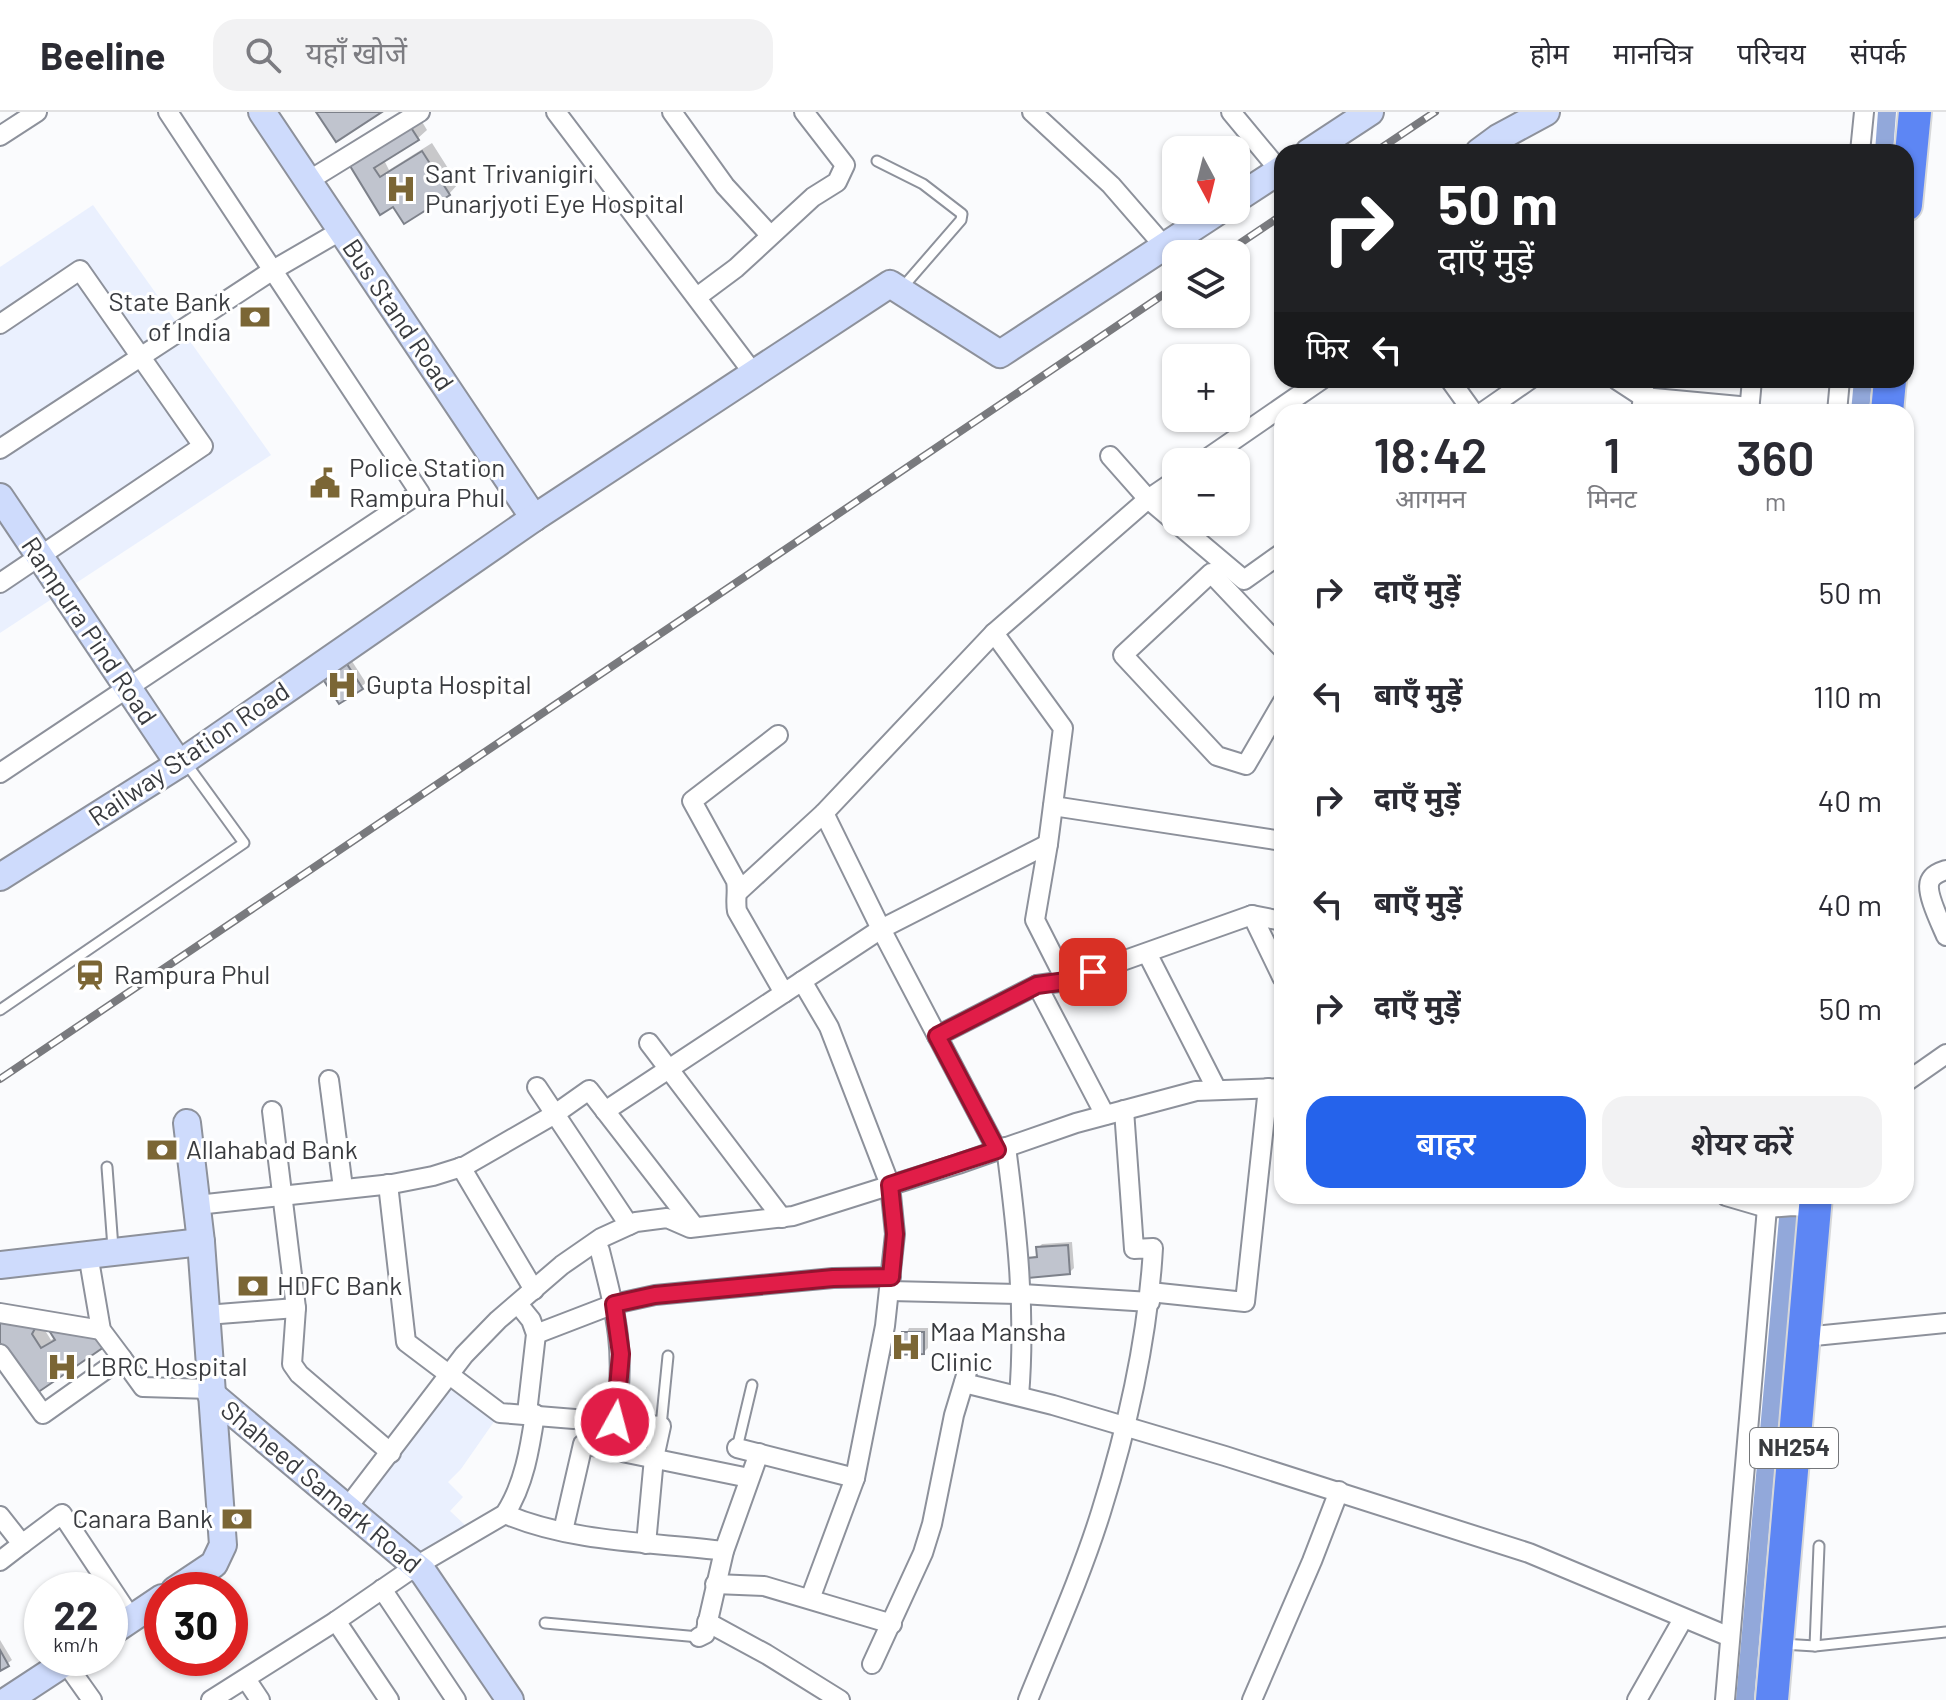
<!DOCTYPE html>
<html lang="hi">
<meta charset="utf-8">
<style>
body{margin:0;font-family:Barlow,"Noto Sans Devanagari",sans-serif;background:#f2f2f3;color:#2b2b33;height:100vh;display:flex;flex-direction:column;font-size:30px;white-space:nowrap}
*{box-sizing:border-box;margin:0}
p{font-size:26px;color:#7c7c81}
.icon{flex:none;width:44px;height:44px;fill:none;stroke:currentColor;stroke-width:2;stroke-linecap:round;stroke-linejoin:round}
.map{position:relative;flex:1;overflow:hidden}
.side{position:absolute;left:1274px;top:292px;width:640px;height:800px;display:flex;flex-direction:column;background:#fff;border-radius:24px;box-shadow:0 2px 6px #0004}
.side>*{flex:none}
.top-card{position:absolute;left:1274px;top:32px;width:640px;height:244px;border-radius:24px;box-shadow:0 2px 6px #0004;background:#202124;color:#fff;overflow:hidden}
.needle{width:52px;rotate:173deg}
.tools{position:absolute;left:1162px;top:24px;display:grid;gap:16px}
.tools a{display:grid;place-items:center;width:88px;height:88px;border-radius:16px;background:#fff;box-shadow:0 2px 6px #0004;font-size:40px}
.speed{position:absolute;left:24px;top:1460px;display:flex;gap:16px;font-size:40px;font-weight:700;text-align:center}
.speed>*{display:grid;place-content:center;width:104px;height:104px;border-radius:50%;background:#fff;box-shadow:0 2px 6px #0004;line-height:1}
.speed small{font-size:20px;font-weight:400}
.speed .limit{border:12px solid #d22;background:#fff;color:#111}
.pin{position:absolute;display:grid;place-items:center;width:68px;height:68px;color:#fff;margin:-34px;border-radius:16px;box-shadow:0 4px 12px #0006}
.me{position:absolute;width:88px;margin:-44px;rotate:7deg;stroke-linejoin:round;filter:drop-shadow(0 0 6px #0008)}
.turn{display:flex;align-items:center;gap:28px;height:168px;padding:0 32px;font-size:36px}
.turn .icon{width:104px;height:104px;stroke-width:2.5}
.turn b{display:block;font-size:56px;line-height:68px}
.then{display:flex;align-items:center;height:76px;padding:0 32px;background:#0003;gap:16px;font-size:30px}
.eta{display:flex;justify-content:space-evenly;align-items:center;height:136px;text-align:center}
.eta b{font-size:48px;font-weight:600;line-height:56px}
.cta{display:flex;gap:16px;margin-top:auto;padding:16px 32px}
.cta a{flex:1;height:92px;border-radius:24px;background:#2563eb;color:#fff;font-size:32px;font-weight:600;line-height:92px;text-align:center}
.cta a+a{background:#f2f2f3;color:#2b2b33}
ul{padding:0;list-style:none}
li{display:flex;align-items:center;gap:24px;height:104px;padding:0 32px}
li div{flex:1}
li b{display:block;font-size:30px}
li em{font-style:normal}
header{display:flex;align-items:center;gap:48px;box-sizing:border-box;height:112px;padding:0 40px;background:#fff;border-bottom:2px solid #e1e1e2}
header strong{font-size:38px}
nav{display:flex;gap:44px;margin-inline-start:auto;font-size:28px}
.search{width:560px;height:72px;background:#f2f2f3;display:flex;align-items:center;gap:20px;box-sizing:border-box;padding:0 28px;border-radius:24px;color:#7c7c81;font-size:30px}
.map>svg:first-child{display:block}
</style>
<header>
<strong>Beeline</strong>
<div class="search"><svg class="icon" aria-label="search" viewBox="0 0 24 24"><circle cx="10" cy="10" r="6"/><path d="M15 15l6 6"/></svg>यहाँ खोजें</div>
<nav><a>होम</a><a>मानचित्र</a><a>परिचय</a><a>संपर्क</a></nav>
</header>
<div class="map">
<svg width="1946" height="1588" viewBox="0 0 1946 1588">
<rect width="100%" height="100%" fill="#fafbfd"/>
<!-- built -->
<g fill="#eaf0fe">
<polygon points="93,93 271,343 0,521 0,155"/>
<polygon points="453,1269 500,1301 461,1357 448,1370 463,1385 450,1399 467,1415 419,1446 357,1394"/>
</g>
<!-- shadow -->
<g fill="#0003">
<polygon points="418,3 427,18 417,27 384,48 389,58 432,31 458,72 449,82 394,92 349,49"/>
<polygon points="348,543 366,571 340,589"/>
<polygon points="1072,1130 1074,1156 1069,1161 1029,1147 1039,1142 1038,1136 1042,1132"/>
<polygon points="67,1207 38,1278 0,1228 41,1212 51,1228 56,1225"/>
<polygon points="909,1216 928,1216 928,1236 924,1240 891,1228 895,1224 905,1224"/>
<polygon points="0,1528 12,1548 0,1557"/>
</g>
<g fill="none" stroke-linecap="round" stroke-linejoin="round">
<!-- canal -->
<g stroke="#92a8da" stroke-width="18">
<polyline points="1884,40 1887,0"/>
<polyline points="1860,300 1863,268"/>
<polyline points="1745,1588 1790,1084"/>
</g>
</g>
<!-- building -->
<g fill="#c0c4ce" stroke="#7d818a" stroke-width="2">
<polygon points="316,0 382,0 336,30"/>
<polygon points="408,11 419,28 374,56 380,65 422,39 450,83 404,112 393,95 380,103 347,49"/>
<polygon points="343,546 363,577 339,592 319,561"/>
<polygon points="1068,1133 1070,1162 1028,1166 1027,1146 1037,1145 1036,1135"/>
<polygon points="0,1204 37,1213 32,1222 41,1236 55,1228 50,1220 55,1215 93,1221 104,1235 37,1281 0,1231"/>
<polygon points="902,1220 924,1220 924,1242 889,1243 889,1227 903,1227"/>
<polygon points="0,1538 9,1554 0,1559"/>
</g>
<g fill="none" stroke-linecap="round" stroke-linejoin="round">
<!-- lane casing -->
<g stroke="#8d919b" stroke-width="13">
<g id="lane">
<polyline points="877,49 923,72 962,102 961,108 902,176"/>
<polyline points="0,898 244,731 186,651"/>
<polyline points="107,1055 113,1136"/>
<polyline points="661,1314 668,1244"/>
<polyline points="737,1336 752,1273"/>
<polyline points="545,1511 699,1525"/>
<polyline points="1782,1532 1815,1534 1946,1520"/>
<polyline points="1815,1534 1819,1434"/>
</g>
</g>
<!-- street casing -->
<g stroke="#8d919b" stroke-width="22">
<g id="street">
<polyline points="556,0 754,262"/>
<polyline points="672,0 725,74 770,123"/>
<polyline points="1032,0 1111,73 1164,134"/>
<polyline points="1231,0 1280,59"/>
<polyline points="0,24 37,0"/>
<polyline points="1860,40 1864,0"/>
<polyline points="308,69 420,0"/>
<polyline points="697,185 736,156 813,85 837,70 845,53 804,0"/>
<polyline points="0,212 80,158 203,334 0,471"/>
<polyline points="1450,268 1473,300"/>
<polyline points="1617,268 1643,285 1750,295"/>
<polyline points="1483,300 1529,268"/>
<polyline points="1641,300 1645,268"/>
<polyline points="1749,300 1752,268"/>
<polyline points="1837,300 1840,268"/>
<polyline points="0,337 273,158 342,118"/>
<polyline points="1110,344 1148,387 1244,468 1282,441"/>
<polyline points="1202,350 1321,268"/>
<polyline points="994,521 1063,616 1048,732"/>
<polyline points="1282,536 1211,461 1123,543 1217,644 1246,653 1282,591"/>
<path d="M 778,623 L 692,689 L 736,769 C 738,780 735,788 737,799 L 784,881"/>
<polyline points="0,661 420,381 168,0"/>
<polyline points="1053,694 1282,729"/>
<polyline points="824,701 881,817 997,1038"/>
<path d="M 1946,758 C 1940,760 1933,762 1930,769 C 1925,780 1941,812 1946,824"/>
<polyline points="738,780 824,701 994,521 1148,387 1176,368"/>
<polyline points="1252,803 1282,809"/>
<polyline points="1147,841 1217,978"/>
<polyline points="802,869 829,915 890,1073 895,1122 885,1214 855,1366 810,1487"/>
<polyline points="1037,873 1105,1003"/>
<polyline points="937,924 1037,873 1066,869 1252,803 1282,865"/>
<polyline points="649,931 782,1106"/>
<polyline points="329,968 343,1076"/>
<polyline points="1906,970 1946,942"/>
<polyline points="537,975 629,1113"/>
<polyline points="272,999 296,1196 292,1252 299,1262 391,1341"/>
<polyline points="605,999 881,817 1048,732 1035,808 1066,869"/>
<path d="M 1006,1035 C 1017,1119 1026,1200 1019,1284"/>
<polyline points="461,1055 534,1178"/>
<polyline points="388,1072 406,1230 500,1301 661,1314 654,1346 646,1432"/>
<polyline points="1726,1084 1767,1096 1793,1094 1815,1096"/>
<polyline points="197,1093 392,1072 433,1064 465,1054 555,1002 589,978 695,1115"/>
<path d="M 596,1130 L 600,1139 C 617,1206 626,1241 615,1310"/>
<polyline points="88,1142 101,1218 122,1246"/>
<polyline points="890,1179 1022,1182 1150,1190"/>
<polyline points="1150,1180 1245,1190 1268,976"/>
<polyline points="518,1192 531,1208 536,1222 527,1301"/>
<polyline points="0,1201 101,1218"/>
<polyline points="206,1203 296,1196"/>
<polyline points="536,1222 614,1192 655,1183 833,1166 891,1165"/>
<polyline points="1804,1225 1946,1211"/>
<polyline points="0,1242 43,1302 122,1246 143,1275 211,1277"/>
<polyline points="964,1271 1053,1293 1225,1344 1529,1441 1730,1525"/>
<polyline points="737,1336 855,1366"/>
<polyline points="347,1396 464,1243 498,1208 562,1153 601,1126 636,1110 667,1106 690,1116 793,1104 958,1052 1076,1011 1196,979 1282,976"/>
<path d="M 505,1402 C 573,1431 652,1430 724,1439"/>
<polyline points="0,1404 22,1432 62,1402 131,1506"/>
<polyline points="563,1419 583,1332 749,1366"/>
<polyline points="0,1449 22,1432"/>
<polyline points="715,1472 764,1474 892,1512"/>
<polyline points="382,1477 456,1588"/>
<polyline points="336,1509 389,1588"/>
<polyline points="707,1510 766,1542 840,1588"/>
<polyline points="699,1525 705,1522 724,1439 759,1341"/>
<polyline points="65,1550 92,1588"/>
<polyline points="872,1552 923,1441 932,1412 954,1303 967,1260"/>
<polyline points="246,1567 260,1588"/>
<path d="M 211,1588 L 336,1509 L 416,1454 L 505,1402 C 524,1373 530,1336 535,1302"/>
<path d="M 1028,1588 C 1053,1526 1081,1464 1101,1400 C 1128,1314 1148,1225 1153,1136 L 1134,1137 L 1124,998"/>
<polyline points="1252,1588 1312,1449 1339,1379"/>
<polyline points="1637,1588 1683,1507"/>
<polyline points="1725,1588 1768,1084"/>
</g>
</g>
<!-- secondary casing -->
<g stroke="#8d919b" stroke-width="30">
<g id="secondary">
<polyline points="262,0 534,406"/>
<polyline points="1309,40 1370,0"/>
<polyline points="1479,40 1498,26 1546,0"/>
<polyline points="1236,87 1282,57"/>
<polyline points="0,385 179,652"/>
<polyline points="0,765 179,652 534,406 890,172 1000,242 1220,98"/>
<polyline points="0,1153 201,1130"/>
<polyline points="211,1282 423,1460 510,1588"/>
<polyline points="175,1478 214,1452 223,1433 201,1130 187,1011"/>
<polyline points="110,1521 162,1486"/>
<polyline points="8,1588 72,1546"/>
</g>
</g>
<!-- highway casing -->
<g stroke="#d7d8d9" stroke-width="36">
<g id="highway">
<polyline points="1906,93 1915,0"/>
<polyline points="1887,300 1890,268"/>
<polyline points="1772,1588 1816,1084"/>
</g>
</g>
<!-- lane -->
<use href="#lane" stroke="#fff" stroke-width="9"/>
<!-- street -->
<use href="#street" stroke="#fff" stroke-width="18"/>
<!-- secondary -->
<use href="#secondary" stroke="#cedbfc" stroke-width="26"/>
<!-- highway -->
<use href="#highway" stroke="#5d86f4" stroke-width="32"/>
<!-- rail casing -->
<g stroke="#797a7e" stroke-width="8">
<g id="rail">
<polyline points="1375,40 1435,0"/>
<polyline points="1224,142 1282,103"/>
<polyline points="0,967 1176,174"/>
</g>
</g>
<!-- rail -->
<use href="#rail" stroke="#fff" stroke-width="5" stroke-dasharray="15" stroke-linecap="butt"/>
</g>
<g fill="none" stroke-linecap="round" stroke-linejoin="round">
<!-- route casing -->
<g stroke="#92132f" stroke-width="20">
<polyline id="route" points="615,1310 621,1242 614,1192 655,1183 833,1166 891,1165 895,1122 890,1073 997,1038 937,924 1037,873 1066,869 1093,860"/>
</g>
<!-- route -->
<use href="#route" stroke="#e11d48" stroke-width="14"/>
</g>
<!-- icons -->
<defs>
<g id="hospital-bare" transform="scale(2.4)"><path d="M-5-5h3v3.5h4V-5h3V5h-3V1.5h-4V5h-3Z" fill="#7b6635" stroke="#fff" stroke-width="2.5" paint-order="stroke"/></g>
<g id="bank-bare" transform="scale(2.4)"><path d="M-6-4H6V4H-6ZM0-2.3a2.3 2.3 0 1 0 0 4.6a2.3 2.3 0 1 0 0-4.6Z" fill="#7b6635" stroke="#fff" stroke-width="2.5" paint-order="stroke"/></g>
<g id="civic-bare" transform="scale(2.4)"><path d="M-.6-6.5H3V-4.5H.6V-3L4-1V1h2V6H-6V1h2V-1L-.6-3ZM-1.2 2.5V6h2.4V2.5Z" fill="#7b6635" stroke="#fff" stroke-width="2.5" paint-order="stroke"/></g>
<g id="station-bare" transform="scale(2.4)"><path d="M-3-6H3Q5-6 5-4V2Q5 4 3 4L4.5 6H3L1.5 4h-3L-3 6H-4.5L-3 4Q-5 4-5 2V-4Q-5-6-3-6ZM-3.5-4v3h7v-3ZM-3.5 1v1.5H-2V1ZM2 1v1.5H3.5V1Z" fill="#7b6635" stroke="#fff" stroke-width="2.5" paint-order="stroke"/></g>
</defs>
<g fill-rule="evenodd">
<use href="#hospital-bare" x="401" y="77"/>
<use href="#bank-bare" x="255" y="205"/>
<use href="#civic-bare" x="325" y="371"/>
<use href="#hospital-bare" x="342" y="573"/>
<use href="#station-bare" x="90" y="863"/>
<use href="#bank-bare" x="162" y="1038"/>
<use href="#bank-bare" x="253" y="1174"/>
<use href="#hospital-bare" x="906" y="1235"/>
<use href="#hospital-bare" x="62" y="1255"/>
<use href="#bank-bare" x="237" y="1407"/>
</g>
<g text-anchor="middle" stroke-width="6" stroke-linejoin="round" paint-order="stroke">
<!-- shield labels -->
<rect fill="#fff" stroke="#747679" stroke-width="2" x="1750" y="1316" width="88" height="40" rx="6"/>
<g font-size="24" font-weight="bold" fill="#393b3f">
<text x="1794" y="1344">NH254</text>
</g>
<!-- poi labels -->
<g font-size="26" fill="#393b3f" stroke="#fff" text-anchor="start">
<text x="425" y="71">Sant Trivanigiri<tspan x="425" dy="30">Punarjyoti Eye Hospital</tspan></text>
<text x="231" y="199" text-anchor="end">State Bank<tspan x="231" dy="30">of India</tspan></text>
<text x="349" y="365">Police Station<tspan x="349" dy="30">Rampura Phul</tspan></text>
<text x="366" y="582">Gupta Hospital</text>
<text x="114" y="872">Rampura Phul</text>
<text x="186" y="1047">Allahabad Bank</text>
<text x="277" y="1183">HDFC Bank</text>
<text x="930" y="1229">Maa Mansha<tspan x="930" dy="30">Clinic</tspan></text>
<text x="86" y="1264">LBRC Hospital</text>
<text x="213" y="1416" text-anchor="end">Canara Bank</text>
</g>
<!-- street labels -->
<g font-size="26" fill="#393b3f" stroke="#fff">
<text transform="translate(398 203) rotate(56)" y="9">Bus Stand Road</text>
<text transform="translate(89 519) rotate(56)" y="9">Rampura Pind Road</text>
<text transform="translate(189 642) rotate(-34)" y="9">Railway Station Road</text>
<text transform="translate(321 1375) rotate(40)" y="9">Shaheed Samark Road</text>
</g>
</g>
</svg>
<div class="tools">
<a><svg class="needle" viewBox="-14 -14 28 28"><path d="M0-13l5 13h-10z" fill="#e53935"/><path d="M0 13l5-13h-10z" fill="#7c7c81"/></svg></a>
<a><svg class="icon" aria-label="layers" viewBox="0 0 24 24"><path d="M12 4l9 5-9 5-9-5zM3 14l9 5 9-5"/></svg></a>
<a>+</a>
<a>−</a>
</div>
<div class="speed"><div>22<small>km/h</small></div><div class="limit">30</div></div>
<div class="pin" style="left:1093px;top:860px;background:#d93025"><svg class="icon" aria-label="arrive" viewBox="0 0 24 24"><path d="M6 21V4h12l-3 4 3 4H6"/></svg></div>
<svg class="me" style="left:615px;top:1310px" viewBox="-20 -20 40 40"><circle r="17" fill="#e11d48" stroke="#fff" stroke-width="3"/><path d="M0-11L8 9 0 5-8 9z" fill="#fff"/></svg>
<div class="top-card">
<div class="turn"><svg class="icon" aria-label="right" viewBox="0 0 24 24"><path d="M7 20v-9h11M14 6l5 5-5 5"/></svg><div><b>50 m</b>दाएँ मुड़ें</div></div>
<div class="then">फिर<svg class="icon" aria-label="left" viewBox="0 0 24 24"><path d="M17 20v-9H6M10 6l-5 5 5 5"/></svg></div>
</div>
<section class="side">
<div class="eta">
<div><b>18:42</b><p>आगमन</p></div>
<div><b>1</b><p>मिनट</p></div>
<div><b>360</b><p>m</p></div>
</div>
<ul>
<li><svg class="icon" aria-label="right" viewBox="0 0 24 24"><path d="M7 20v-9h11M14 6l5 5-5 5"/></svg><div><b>दाएँ मुड़ें</b></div><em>50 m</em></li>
<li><svg class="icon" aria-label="left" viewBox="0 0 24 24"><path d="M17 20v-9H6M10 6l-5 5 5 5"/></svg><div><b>बाएँ मुड़ें</b></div><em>110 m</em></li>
<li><svg class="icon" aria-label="right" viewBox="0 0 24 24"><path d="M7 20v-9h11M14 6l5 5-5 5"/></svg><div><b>दाएँ मुड़ें</b></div><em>40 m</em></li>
<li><svg class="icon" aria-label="left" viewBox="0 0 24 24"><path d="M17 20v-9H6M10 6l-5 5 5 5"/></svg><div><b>बाएँ मुड़ें</b></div><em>40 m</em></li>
<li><svg class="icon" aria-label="right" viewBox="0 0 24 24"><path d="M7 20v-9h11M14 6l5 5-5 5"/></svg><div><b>दाएँ मुड़ें</b></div><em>50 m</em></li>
</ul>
<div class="cta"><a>बाहर</a><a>शेयर करें</a></div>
</section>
</div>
